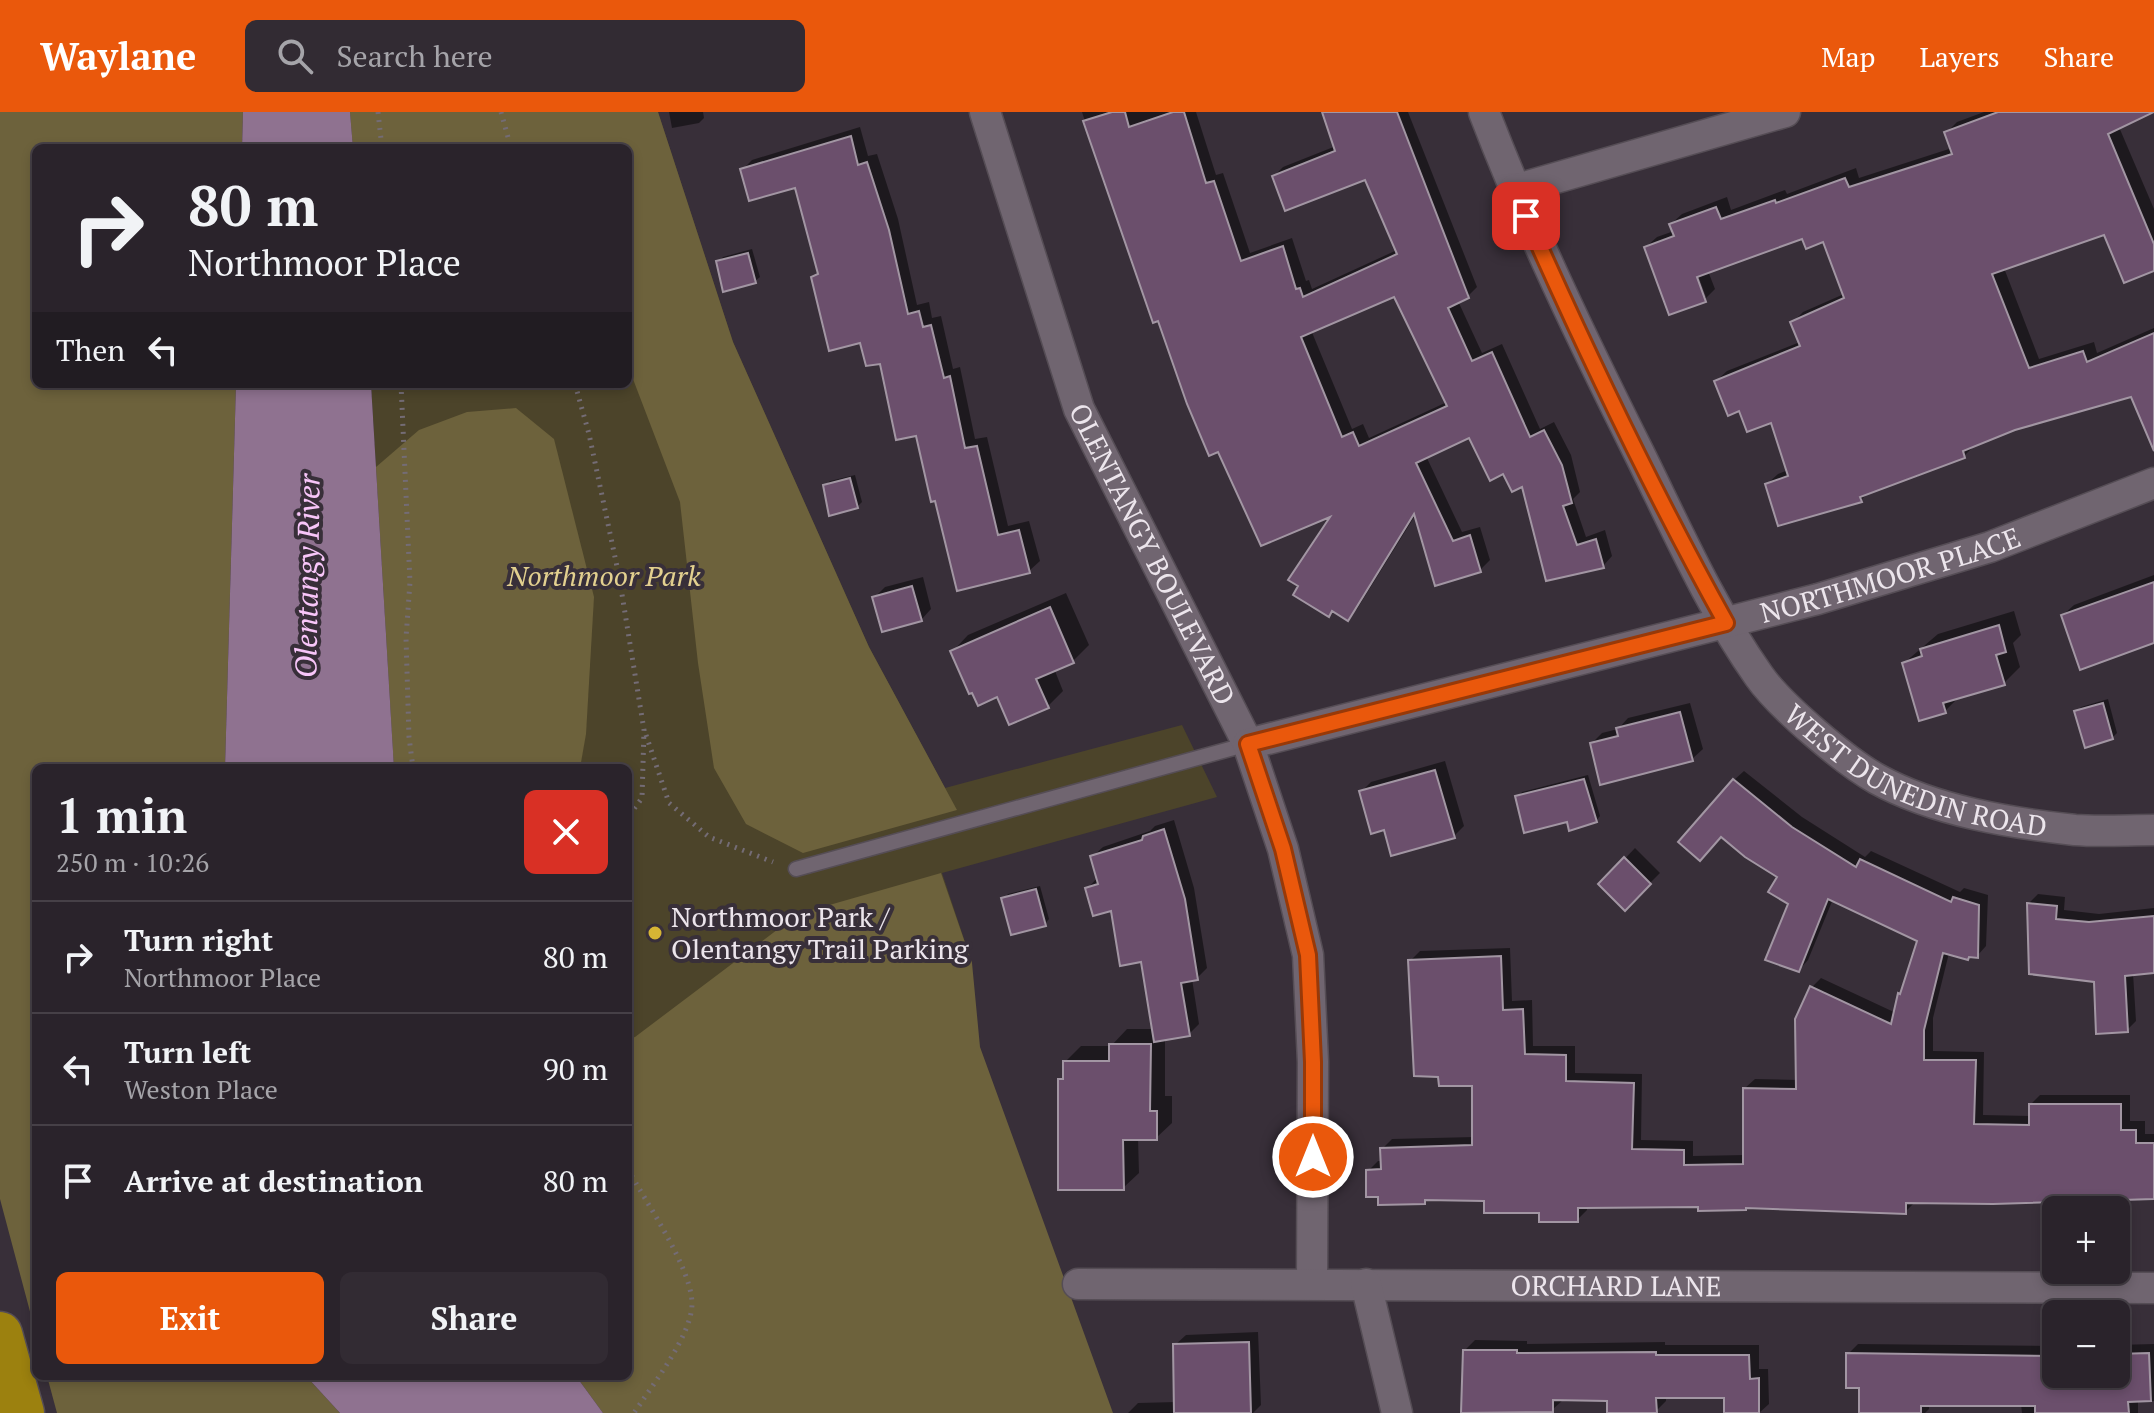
<!DOCTYPE html>
<meta charset="utf-8">
<style>
body{margin:0;font-family:"PT Serif",serif;background:#322b33;color:#f1f3f6;height:100vh;display:flex;flex-direction:column;font-size:30px;white-space:nowrap}
*{box-sizing:border-box;margin:0}
p{font-size:26px;color:#a5a4a9}
.icon{flex:none;width:44px;height:44px;fill:none;stroke:currentColor;stroke-width:2;stroke-linecap:round;stroke-linejoin:round}
.map{position:relative;flex:1;overflow:hidden}
.details{position:absolute;left:32px;top:652px;width:600px;height:616px;display:flex;flex-direction:column;background:#2a232b;border-radius:12px;box-shadow:0 4px 12px #0003,0 0 0 2px #464047}
.details>*{flex:none}
.banner{position:absolute;left:32px;top:32px;width:600px;height:244px;border-radius:12px;box-shadow:0 4px 12px #0003,0 0 0 2px #464047;background:#2a232b;color:#f1f3f6;overflow:hidden}
.buttons{position:absolute;left:2042px;top:1084px;display:grid;gap:16px}
.buttons a{display:grid;place-items:center;width:88px;height:88px;border-radius:12px;background:#2a232b;box-shadow:0 4px 12px #0003,0 0 0 2px #464047;font-size:40px}
.pin{position:absolute;display:grid;place-items:center;width:68px;height:68px;color:#fff;margin:-34px;border-radius:16px;box-shadow:0 4px 12px #0006}
.me{position:absolute;width:88px;margin:-44px;rotate:0deg;stroke-linejoin:round;filter:drop-shadow(0 0 6px #0008)}
.turn{display:flex;align-items:center;gap:28px;height:168px;padding:0 24px;font-size:36px}
.turn .icon{width:104px;height:104px;stroke-width:2.5}
.turn b{display:block;font-size:56px;line-height:68px}
.then{display:flex;align-items:center;height:76px;padding:0 24px;background:#0003;gap:16px;font-size:30px}
.round{display:grid;place-items:center;flex:none;width:84px;height:84px;border-radius:12px;background:#322b33}
.summary{display:flex;align-items:center;justify-content:space-between;height:136px;padding:0 24px}
h1{font-size:48px;font-weight:700;line-height:60px}
.primary-button{display:flex;gap:16px;margin-top:auto;padding:16px 24px}
.primary-button a{flex:1;height:92px;border-radius:12px;background:#ea580c;color:#fff;font-size:32px;font-weight:700;line-height:92px;text-align:center}
.primary-button a+a{background:#322b33;color:#f1f3f6}
ul{padding:0;list-style:none}
li{display:flex;align-items:center;gap:24px;height:112px;padding:0 24px;border-top:2px solid #464047}
li div{flex:1}
li b{display:block;font-size:30px}
li em{font-style:normal}
header{display:flex;align-items:center;gap:48px;box-sizing:border-box;height:112px;padding:0 40px;background:#ea580c;color:#fff}
header strong{font-size:38px}
nav{display:flex;gap:44px;margin-inline-start:auto;font-size:28px}
.search{width:560px;height:72px;background:#322b33;display:flex;align-items:center;gap:20px;box-sizing:border-box;padding:0 28px;border-radius:12px;color:#a5a4a9;font-size:30px}
.map>svg:first-child{display:block}
</style>
<header>
<strong>Waylane</strong>
<div class="search"><svg class="icon" aria-label="search" viewBox="0 0 24 24"><circle cx="10" cy="10" r="6"/><path d="M15 15l6 6"/></svg>Search here</div>
<nav><a>Map</a><a>Layers</a><a>Share</a></nav>
</header>
<div class="map">
<svg width="2154" height="1301" viewBox="0 0 2154 1301">
<rect width="100%" height="100%" fill="#382f39"/>
<!-- green -->
<polygon fill="#4c442a" points="350,0 658,0 733,230 869,535 945,676 1182,613 1217,685 942,761 972,851 628,1073 628,656 394,656 371,272 628,272 628,36 353,36"/>
<!-- forest -->
<g fill="#6d623c">
<polygon points="0,0 243,0 242,36 36,36 36,272 236,272 225,656 36,656 36,1222 0,1087"/>
<polygon points="350,0 658,0 733,230 869,535 957,698 803,741 746,712 714,656 698,551 680,390 628,254 628,36 353,36"/>
<polygon points="516,296 554,327 594,485 586,622 580,656 394,656 376,355 419,318 467,300"/>
<polygon points="941,761 972,851 980,935 1113,1301 603,1301 576,1264 628,1264 628,927 635,925 798,802"/>
<polygon points="47,1264 306,1264 340,1301 57,1301"/>
</g>
<!-- water -->
<g fill="#8f7290">
<polygon points="243,0 350,0 353,36 242,36"/>
<polygon points="236,272 371,272 394,656 225,656"/>
<polygon points="306,1264 576,1264 603,1301 340,1301"/>
</g>
<!-- shadow -->
<g fill="#0007" fill-rule="evenodd">
<polygon points="669,0 703,0 704,6 699,11 672,16"/>
<path d="M 1082,0 L 1196,0 L 1216,63 L 1223,61 L 1250,141 L 1292,126 L 1306,169 L 1309,168 L 1312,177 L 1397,138 L 1366,65 L 1274,64 L 1283,55 L 1336,34 L 1324,0 L 1408,0 L 1477,175 L 1468,184 L 1458,189 L 1482,241 L 1502,232 L 1540,317 L 1554,310 L 1571,343 L 1580,380 L 1573,387 L 1586,425 L 1605,418 L 1612,444 L 1603,454 L 1547,467 L 1523,372 L 1504,359 L 1470,323 L 1426,344 L 1462,420 L 1480,415 L 1490,448 L 1480,458 L 1416,402 L 1357,497 L 1347,506 L 1335,400 L 1100,56 ZM 1395,183 L 1447,290 L 1369,326 L 1363,312 L 1352,317 L 1311,218 Z"/>
<path d="M 1984,0 L 2152,0 L 2119,15 L 2154,97 L 2154,157 L 2105,120 L 2004,156 L 2039,247 L 2094,230 L 2097,241 L 2154,216 L 2154,281 L 2132,282 L 2014,317 L 1976,332 L 1964,344 L 1870,379 L 1861,388 L 1767,372 L 1778,362 L 1788,358 L 1772,308 L 1740,297 L 1716,269 L 1727,259 L 1800,230 L 1792,211 L 1803,200 L 1844,182 L 1824,128 L 1804,124 L 1708,159 L 1715,177 L 1704,188 L 1646,135 L 1657,125 L 1674,119 L 1671,112 L 1682,102 L 1727,85 L 1731,98 L 1785,78 L 1787,82 L 1856,56 L 1859,66 L 1952,36 L 1946,21 L 1957,10 ZM 1695,155 L 1706,185 L 1702,185 L 1692,156 Z"/>
<polygon points="860,15 868,44 877,42 898,107 917,193 929,190 932,206 941,204 953,257 960,255 975,327 987,325 1008,414 1029,409 1040,449 1029,459 959,476 918,322 881,249 813,165 820,159 796,73 742,58 752,48"/>
<polygon points="752,137 760,165 755,169 718,150 723,145"/>
<polygon points="855,363 862,390 857,395 825,374 830,369"/>
<polygon points="2154,463 2154,529 2063,503 2074,493"/>
<polygon points="923,465 931,497 921,508 874,486 885,475"/>
<polygon points="1066,481 1089,533 1073,549 1055,559 1063,579 1048,594 973,578 953,539 968,523"/>
<polygon points="2014,499 2021,523 2013,531 2020,555 2004,571 1960,584 1945,599 1904,551 1938,522"/>
<polygon points="2108,587 2117,621 2112,626 2077,600 2081,595"/>
<polygon points="1690,591 1703,637 1692,647 1592,631 1602,621 1618,617 1628,606"/>
<polygon points="1445,649 1464,714 1454,724 1385,716 1361,680 1371,670"/>
<polygon points="1744,659 1802,705 1865,745 1871,739 1960,780 1964,776 1988,783 1986,834 1977,844 1949,841 1933,906 1933,939 1984,940 1983,1003 2031,1004 2031,992 2040,983 2130,983 2130,1009 2145,1009 2145,1022 2154,1022 2154,1085 1916,1089 1905,1100 1700,1092 1587,1094 1587,1098 1577,1108 1486,1087 1428,1086 1424,1090 1380,1082 1368,1059 1378,1049 1383,1049 1382,1037 1392,1027 1474,1025 1474,972 1410,849 1420,839 1510,836 1512,889 1532,888 1533,934 1575,934 1575,961 1642,962 1641,1028 1693,1029 1693,1044 1745,1043 1745,976 1755,967 1798,968 1812,875 1821,866 1896,901 1919,828 1833,787 1808,848 1799,858 1791,791 1734,668"/>
<polygon points="1588,663 1600,704 1596,709 1568,708 1518,685 1522,680"/>
<polygon points="1174,708 1194,776 1207,856 1197,866 1192,867 1199,912 1189,922 1165,926 1165,984 1172,984 1172,1011 1156,1026 1138,1026 1139,1061 1123,1076 1060,968 1065,963 1065,950 1081,934 1111,934 1127,917 1154,917 1143,847 1113,796 1087,777 1098,765 1092,745 1103,735 1150,719 1155,714"/>
<polygon points="1635,736 1660,761 1625,796 1601,772"/>
<polygon points="1040,774 1049,807 1045,812 1004,787 1008,782"/>
<polygon points="2038,782 2065,785 2064,798 2099,802 2154,796 2154,858 2133,861 2136,909 2127,918 2096,868 2029,791"/>
<polygon points="1258,1220 1261,1293 1253,1301 1128,1301 1138,1291 1176,1290 1175,1233 1186,1223"/>
<polygon points="1475,1228 1527,1229 1527,1232 1665,1230 1665,1233 1759,1233 1759,1257 1768,1257 1769,1292 1759,1301 1746,1301 1726,1284 1666,1284 1666,1289 1656,1299 1609,1287 1563,1288 1552,1298 1463,1301 1465,1238"/>
<polygon points="1858,1232 2056,1234 2056,1262 2116,1262 2116,1233 2154,1232 2154,1289 2138,1289 2138,1301 2022,1301 2021,1292 1929,1292 1929,1297 1925,1301 1861,1301 1861,1274 1848,1242"/>
</g>
<!-- building -->
<g fill="#6b4f6c" stroke="#a296a3" stroke-width="2" fill-rule="evenodd">
<path d="M 1112,0 L 1125,0 L 1129,15 L 1173,0 L 1184,0 L 1206,71 L 1214,69 L 1241,149 L 1283,134 L 1296,177 L 1300,176 L 1303,185 L 1397,142 L 1365,68 L 1285,99 L 1272,64 L 1335,39 L 1322,0 L 1397,0 L 1469,186 L 1448,196 L 1472,249 L 1492,240 L 1530,325 L 1544,318 L 1562,353 L 1572,391 L 1563,394 L 1577,433 L 1596,427 L 1604,456 L 1546,469 L 1522,375 L 1512,380 L 1503,362 L 1490,369 L 1469,326 L 1416,351 L 1453,429 L 1470,423 L 1481,460 L 1435,474 L 1414,402 L 1348,509 L 1332,499 L 1329,505 L 1293,483 L 1298,474 L 1288,468 L 1330,405 L 1261,434 L 1218,340 L 1209,344 L 1187,292 L 1158,209 L 1153,211 L 1083,9 ZM 1394,185 L 1447,294 L 1359,334 L 1353,320 L 1342,325 L 1301,225 Z"/>
<polygon points="1998,0 2154,0 2108,22 2154,132 2154,159 2124,171 2104,123 1992,162 2029,256 2083,239 2087,250 2154,221 2154,339 2131,285 2015,318 1963,339 1965,346 1860,385 1862,390 1778,414 1765,372 1788,364 1771,311 1747,320 1739,299 1728,304 1714,269 1800,234 1790,210 1844,186 1823,130 1806,137 1802,127 1697,165 1706,190 1669,203 1644,135 1674,124 1669,112 1716,95 1721,107 1775,88 1776,91 1845,66 1849,75 1952,42 1944,20"/>
<polygon points="851,24 858,53 867,50 889,118 908,202 919,199 923,215 931,213 944,266 950,264 965,336 977,334 998,423 1019,418 1030,461 957,479 935,389 931,390 916,324 896,328 880,252 866,254 860,231 829,239 811,165 818,162 795,76 749,89 740,57"/>
<polygon points="748,141 756,171 723,180 716,149"/>
<polygon points="850,366 858,396 829,404 823,373"/>
<polygon points="2154,470 2154,531 2080,558 2061,503"/>
<polygon points="912,474 922,509 882,520 872,485"/>
<polygon points="1050,495 1074,551 1036,567 1049,596 1009,613 997,585 978,594 972,581 969,582 950,539"/>
<polygon points="1999,513 2006,540 1996,543 2005,573 1943,591 1946,601 1919,609 1902,551 1922,544 1920,537"/>
<polygon points="2103,591 2113,627 2085,636 2074,599"/>
<polygon points="1680,600 1693,649 1600,673 1590,631 1618,624 1616,616"/>
<polygon points="1435,658 1455,726 1391,744 1384,718 1371,722 1359,679"/>
<polygon points="1584,667 1597,710 1569,719 1567,710 1524,721 1515,684"/>
<polygon points="1733,667 1792,715 1856,755 1860,747 1951,790 1953,785 1979,793 1978,846 1969,845 1968,848 1943,841 1924,918 1924,948 1976,948 1974,1012 2029,1013 2029,992 2121,992 2121,1018 2136,1018 2136,1031 2154,1031 2154,1087 1993,1092 1906,1091 1906,1102 1746,1096 1746,1098 1698,1099 1698,1095 1584,1096 1578,1096 1578,1110 1539,1110 1539,1101 1484,1101 1484,1089 1425,1088 1425,1092 1378,1093 1378,1085 1366,1085 1366,1058 1381,1057 1380,1036 1472,1033 1472,974 1439,974 1438,965 1414,964 1408,848 1501,844 1503,898 1523,897 1525,942 1566,943 1566,969 1634,971 1632,1037 1684,1038 1684,1053 1743,1052 1743,976 1796,977 1795,907 1810,874 1891,912 1898,881 1900,882 1917,829 1828,787 1799,860 1765,848 1788,792 1768,780 1777,765 1745,745 1721,725 1700,749 1678,730"/>
<polygon points="1164,717 1185,787 1198,868 1181,871 1190,924 1154,930 1141,850 1120,854 1111,799 1093,804 1085,776 1098,772 1090,744 1142,728 1143,724"/>
<polygon points="1624,745 1651,772 1625,799 1598,772"/>
<polygon points="1036,777 1046,814 1011,823 1001,786"/>
<polygon points="2027,791 2057,794 2056,807 2089,810 2154,804 2154,861 2125,864 2128,920 2096,922 2094,870 2029,862"/>
<polygon points="1109,932 1151,932 1150,999 1157,999 1157,1028 1123,1028 1124,1078 1058,1078 1058,967 1063,967 1063,949 1109,949"/>
<polygon points="1249,1230 1251,1301 1174,1301 1173,1232"/>
<polygon points="1463,1238 1517,1238 1517,1241 1656,1240 1656,1243 1749,1243 1750,1267 1759,1266 1759,1301 1724,1301 1724,1286 1656,1286 1657,1301 1607,1301 1607,1289 1553,1288 1553,1300 1461,1301"/>
<polygon points="1846,1241 2056,1244 2056,1262 2116,1262 2116,1242 2149,1241 2151,1289 2128,1290 2129,1301 2035,1301 2035,1294 1921,1294 1921,1301 1859,1301 1859,1276 1846,1276"/>
</g>
<g fill="none" stroke-linecap="round" stroke-linejoin="round">
<!-- service casing -->
<g stroke="#554d55" stroke-width="17">
<polyline id="service" points="796,757 1248,632"/>
</g>
<!-- minor casing -->
<g stroke="#554d55" stroke-width="33">
<g id="minor">
<path id="s1" d="M 985,0 L 1079,297 L 1248,632 L 1283,737 L 1308,843 L 1313,950 L 1312,1171"/>
<path id="s2" d="M 1484,0 C 1529,117 1583,229 1639,341 C 1676,416 1711,496 1759,564 C 1780,594 1845,649 1877,667 C 1935,699 2010,711 2075,718 C 2101,720 2128,718 2154,718"/>
<polyline points="1514,78 1785,0"/>
<path id="s3" d="M 1248,632 L 1818,487 L 1990,435 L 2154,371"/>
<path id="s4" d="M 1078,1172 L 2154,1176"/>
<polyline points="1366,1172 1397,1301"/>
</g>
</g>
<!-- motorway casing -->
<g stroke="#554d55" stroke-width="47">
<polyline id="motorway" points="0,1222 22,1301"/>
</g>
<!-- path -->
<g stroke="#746c75" stroke-width="5" stroke-dasharray="2 6" stroke-linecap="butt">
<polyline points="378,0 382,36"/>
<polyline points="501,0 511,36"/>
<polyline points="401,272 410,470 406,526 409,625 413,656"/>
<polyline points="575,272 589,322 619,464 644,618 642,686 628,705"/>
<polyline points="646,623 669,691 709,725 773,750"/>
<path d="M 628,1057 C 646,1091 692,1156 692,1192 C 692,1223 651,1275 634,1301"/>
</g>
<!-- service -->
<use href="#service" stroke="#706570" stroke-width="14"/>
<!-- minor -->
<use href="#minor" stroke="#706570" stroke-width="30"/>
<!-- motorway -->
<use href="#motorway" stroke="#9c810f" stroke-width="44"/>
</g>
<g fill="none" stroke-linecap="round" stroke-linejoin="round">
<!-- route casing -->
<g stroke="#983908" stroke-width="20">
<path id="route" d="M 1313,1045 L 1313,950 L 1308,843 L 1283,737 L 1248,632 L 1726,511 C 1653,380 1587,242 1526,104"/>
</g>
<!-- route -->
<use href="#route" stroke="#ea580c" stroke-width="14"/>
</g>
<!-- markers -->
<circle fill="#d6b534" stroke="#382f39" stroke-width="3" cx="655" cy="821" r="8"/>
<g text-anchor="middle" stroke-width="8" stroke-linejoin="round" paint-order="stroke">
<!-- street labels -->
<g font-size="28" fill="#ece5ec" stroke="#382f39">
<text dy="10" stroke="none"><textPath href="#s1" startOffset="474">OLENTANGY BOULEVARD</textPath></text>
<text dy="10" stroke="none"><textPath href="#s3" startOffset="664">NORTHMOOR PLACE</textPath></text>
<text dy="10" stroke="none"><textPath href="#s2" startOffset="818">WEST DUNEDIN ROAD</textPath></text>
<text dy="10" stroke="none"><textPath href="#s4" startOffset="538">ORCHARD LANE</textPath></text>
</g>
<!-- park labels -->
<g font-size="28" font-style="italic" fill="#e3d08f" stroke="#382f39">
<text x="604" y="474">Northmoor Park</text>
</g>
<!-- poi labels -->
<g font-size="28" fill="#ece5ec" stroke="#382f39" text-anchor="start">
<text x="671" y="815">Northmoor Park /<tspan x="671" dy="32">Olentangy Trail Parking</tspan></text>
</g>
<!-- water labels -->
<g font-size="30" font-style="italic" fill="#f8c6f9" stroke="#382f39">
<text transform="translate(308 464) rotate(-89)" y="10">Olentangy River</text>
</g>
</g>
</svg>
<div class="buttons">
<a>+</a>
<a>−</a>
</div>
<div class="pin" style="left:1526px;top:104px;background:#d93025"><svg class="icon" aria-label="arrive" viewBox="0 0 24 24"><path d="M6 21V4h12l-3 4 3 4H6"/></svg></div>
<svg class="me" style="left:1313px;top:1045px" viewBox="-20 -20 40 40"><circle r="17" fill="#ea580c" stroke="#fff" stroke-width="3"/><path d="M0-11L8 9 0 5-8 9z" fill="#fff"/></svg>
<div class="banner">
<div class="turn"><svg class="icon" aria-label="right" viewBox="0 0 24 24"><path d="M7 20v-9h11M14 6l5 5-5 5"/></svg><div><b>80 m</b>Northmoor Place</div></div>
<div class="then">Then<svg class="icon" aria-label="left" viewBox="0 0 24 24"><path d="M17 20v-9H6M10 6l-5 5 5 5"/></svg></div>
</div>
<section class="details">
<div class="summary"><div><h1>1 min</h1><p>250 m · 10:26</p></div><a class="round" style="background:#d93025;color:#fff"><svg class="icon" aria-label="close" viewBox="0 0 24 24"><path d="M6 6l12 12M18 6L6 18"/></svg></a></div>
<ul>
<li><svg class="icon" aria-label="right" viewBox="0 0 24 24"><path d="M7 20v-9h11M14 6l5 5-5 5"/></svg><div><b>Turn right</b><p>Northmoor Place</p></div><em>80 m</em></li>
<li><svg class="icon" aria-label="left" viewBox="0 0 24 24"><path d="M17 20v-9H6M10 6l-5 5 5 5"/></svg><div><b>Turn left</b><p>Weston Place</p></div><em>90 m</em></li>
<li><svg class="icon" aria-label="arrive" viewBox="0 0 24 24"><path d="M6 21V4h12l-3 4 3 4H6"/></svg><div><b>Arrive at destination</b></div><em>80 m</em></li>
</ul>
<div class="primary-button"><a>Exit</a><a>Share</a></div>
</section>
</div>
